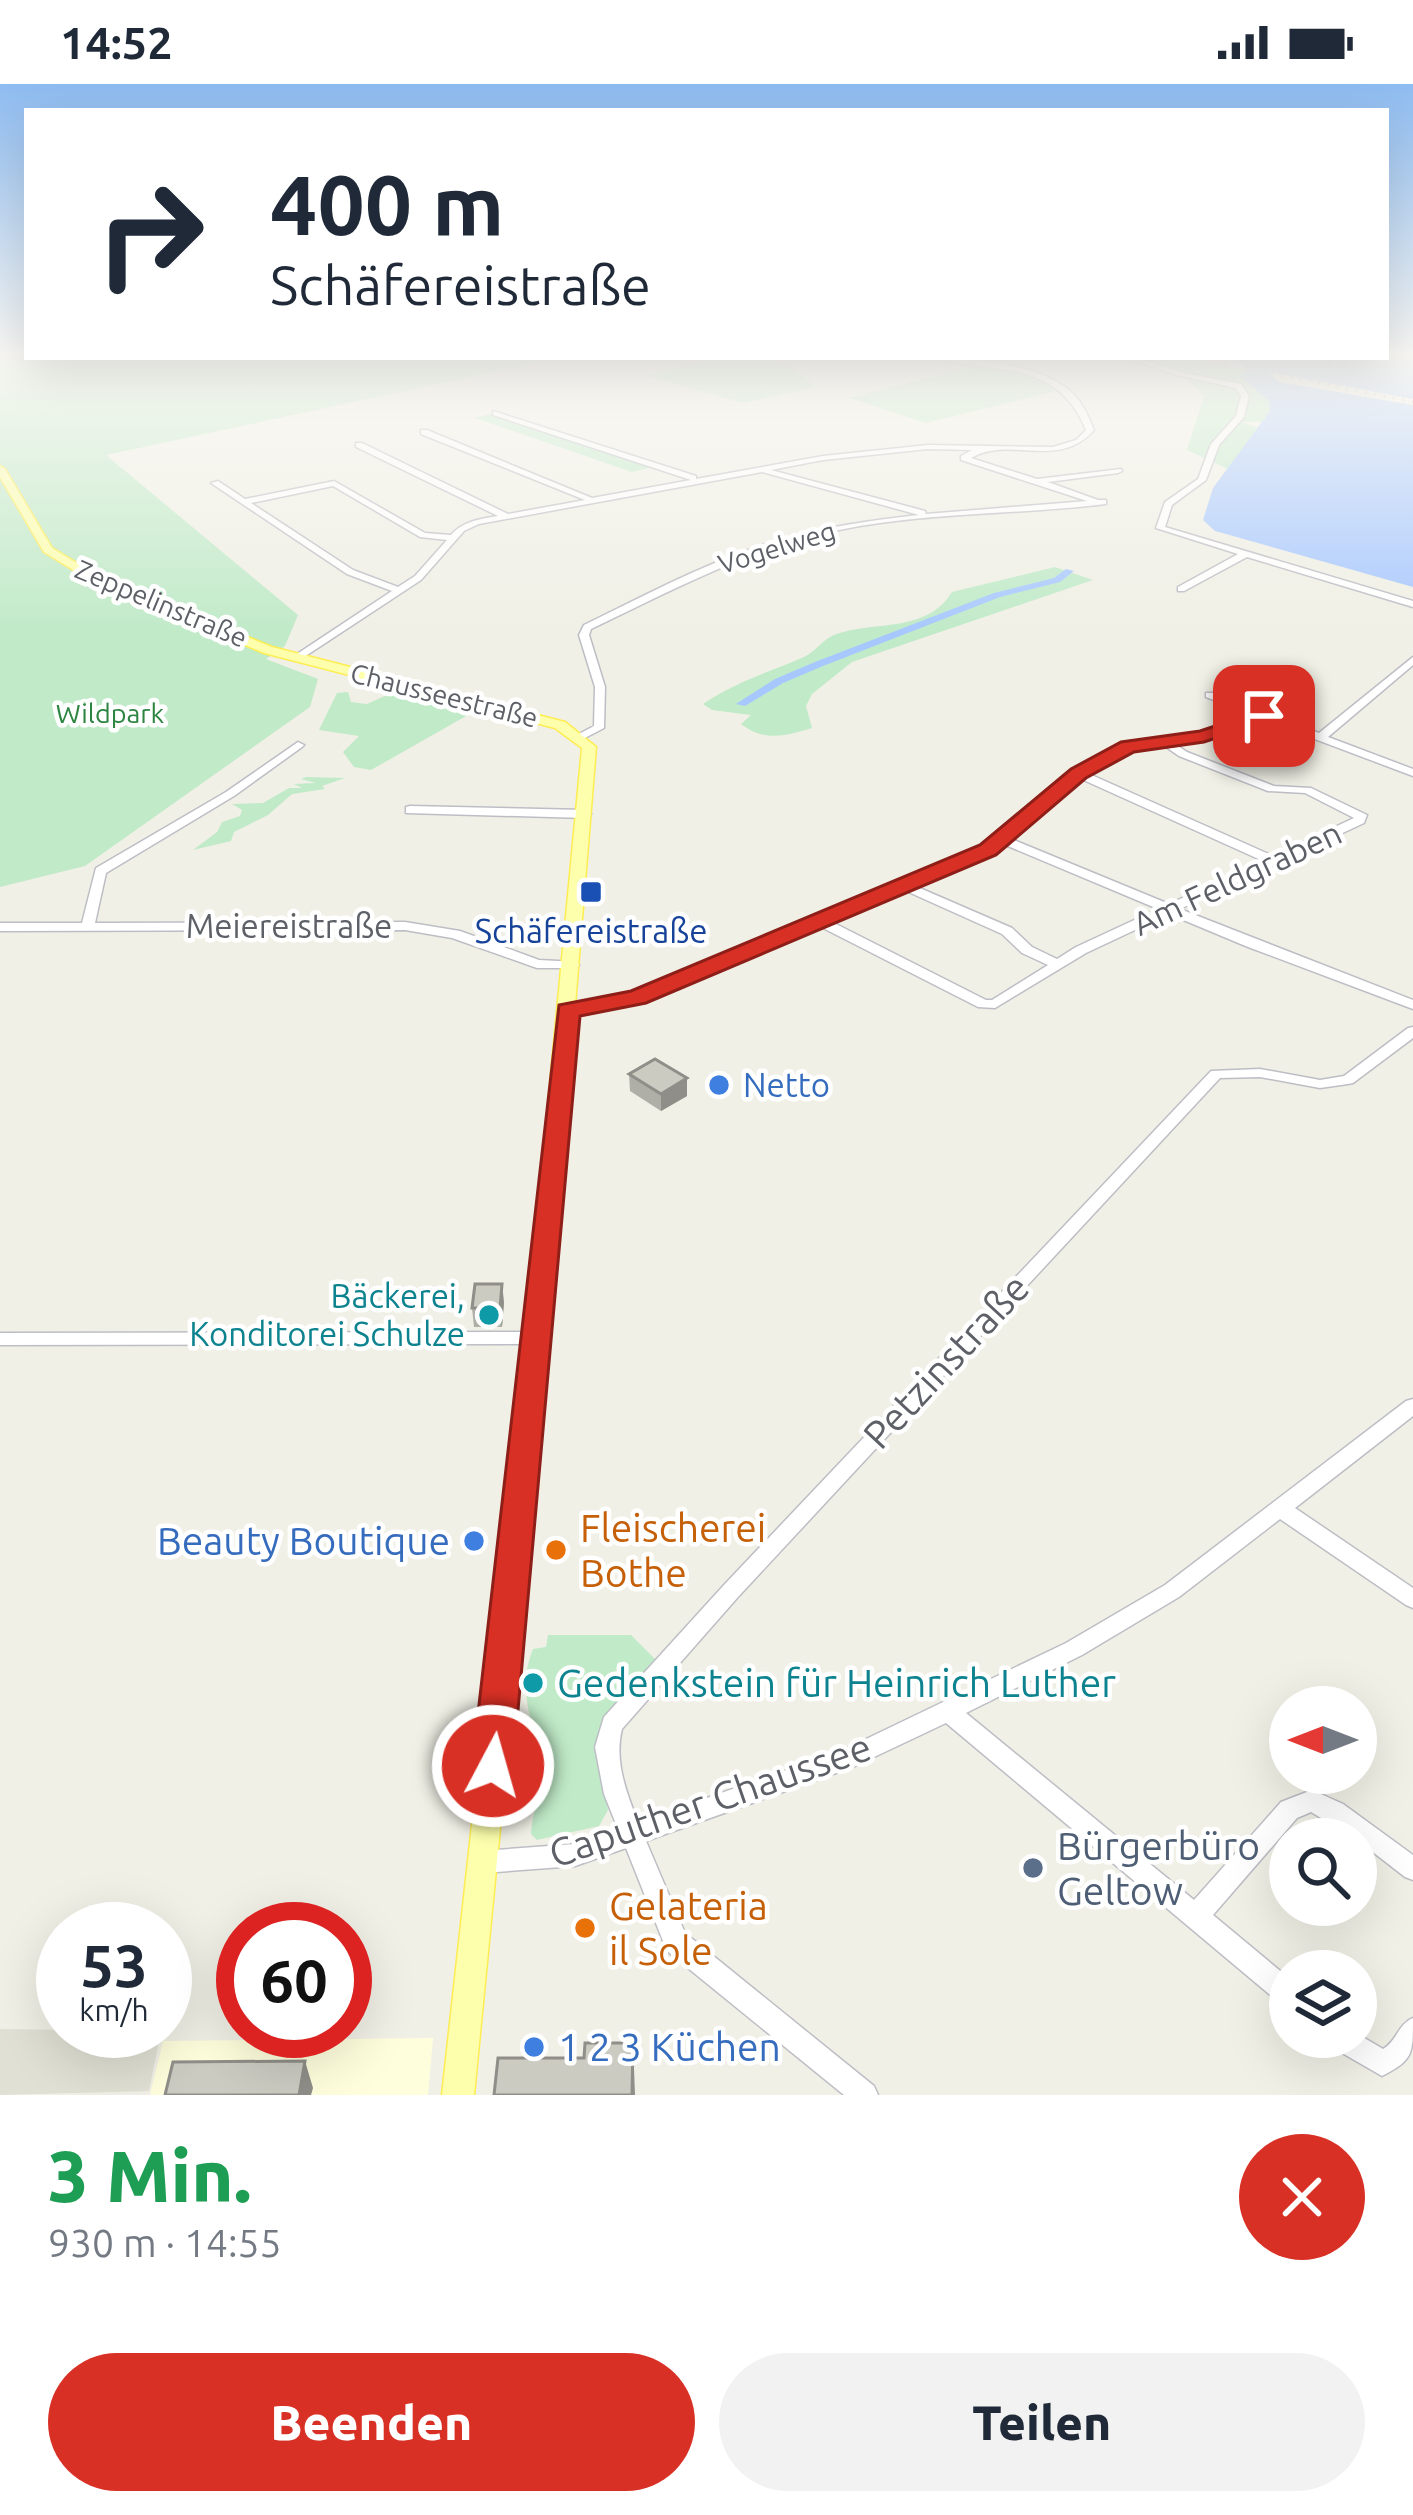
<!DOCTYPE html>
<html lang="de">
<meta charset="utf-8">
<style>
body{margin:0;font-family:Ubuntu,sans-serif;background:#f2f2f3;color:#1f2937;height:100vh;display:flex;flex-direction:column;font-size:45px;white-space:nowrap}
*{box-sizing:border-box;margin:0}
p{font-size:39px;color:#747a83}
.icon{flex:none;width:66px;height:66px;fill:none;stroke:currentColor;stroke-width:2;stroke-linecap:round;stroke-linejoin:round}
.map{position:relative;height:2011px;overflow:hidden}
.side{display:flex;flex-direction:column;background:#fff;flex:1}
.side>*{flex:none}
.banner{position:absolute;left:24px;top:24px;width:1365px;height:252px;border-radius:0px;box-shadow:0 12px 48px #0002;background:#fff;color:#1f2937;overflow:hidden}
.needle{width:78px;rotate:270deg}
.buttons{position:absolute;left:1269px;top:1602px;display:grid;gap:24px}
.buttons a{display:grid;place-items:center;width:108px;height:108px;border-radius:50%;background:#fff;box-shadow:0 12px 48px #0002;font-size:60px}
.speed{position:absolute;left:36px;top:1818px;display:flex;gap:24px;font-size:60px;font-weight:700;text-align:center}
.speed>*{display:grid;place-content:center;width:156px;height:156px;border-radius:50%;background:#fff;box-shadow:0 12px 48px #0002;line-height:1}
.speed small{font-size:30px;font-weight:400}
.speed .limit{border:18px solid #d22;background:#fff;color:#111}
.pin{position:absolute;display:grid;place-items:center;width:102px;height:102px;color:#fff;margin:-51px;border-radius:24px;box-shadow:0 6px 18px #0006}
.me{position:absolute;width:132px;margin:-66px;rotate:6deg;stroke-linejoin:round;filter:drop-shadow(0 0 9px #0008)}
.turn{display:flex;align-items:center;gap:42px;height:252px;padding:0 48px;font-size:54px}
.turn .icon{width:156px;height:156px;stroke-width:2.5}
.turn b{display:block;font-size:84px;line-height:102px}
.round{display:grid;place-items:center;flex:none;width:126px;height:126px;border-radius:63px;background:#f2f2f3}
.headline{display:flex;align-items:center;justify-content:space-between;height:204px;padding:0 48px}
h1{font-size:72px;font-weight:800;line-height:90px;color:#1e9e55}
.button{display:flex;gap:24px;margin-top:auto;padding:24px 48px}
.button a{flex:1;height:138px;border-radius:72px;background:#d93025;color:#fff;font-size:48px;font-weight:800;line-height:138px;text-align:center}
.button a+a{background:#f2f2f3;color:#1f2937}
.status{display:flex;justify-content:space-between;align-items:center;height:84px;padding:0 60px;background:#fff;direction:ltr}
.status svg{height:33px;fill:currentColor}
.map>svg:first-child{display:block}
</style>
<div class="status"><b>14:52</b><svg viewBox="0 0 49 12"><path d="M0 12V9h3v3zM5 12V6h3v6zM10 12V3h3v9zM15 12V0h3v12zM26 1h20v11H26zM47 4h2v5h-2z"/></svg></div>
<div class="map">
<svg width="1413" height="2011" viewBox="0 0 1413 2011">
<rect width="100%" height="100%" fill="#f1f0e6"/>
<!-- commercial -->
<polygon fill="#fffedc" points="433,1954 428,2011 150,2011 163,1957"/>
<!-- education -->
<polygon fill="#e1e0d4" points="0,1945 161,1947 149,2007 0,2011"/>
<!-- green -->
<g fill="#c0eac8">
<polygon points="0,269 27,273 564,273 106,371 298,531 285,562 266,575 318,595 310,623 85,782 0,803"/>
<polygon points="728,273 761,273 795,285 815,303 743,319 645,291"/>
<polygon points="1125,273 1178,273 1240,285 1247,288 1241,293 1269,317 1270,327 1264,338 1241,338 1259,344 1228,385 1187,366 1204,312 1185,293"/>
<polygon points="979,281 1036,291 1059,306 926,339 849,314"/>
<polygon points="494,329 653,383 632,388 475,334"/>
<path d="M 1055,483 L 1093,496 L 852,578 L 812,610 L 806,622 L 812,644 C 785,652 764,658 741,640 L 751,631 L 712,626 L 703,620 C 734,599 769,588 804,573 C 815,568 823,555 834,551 C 874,536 926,550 952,508 Z"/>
<polygon points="398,606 475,627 371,686 354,683 343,668 359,652 319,646 337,609 348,608 351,618 367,620"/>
<polygon points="306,693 345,694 322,702 325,705 292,710 268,731 234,748 231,757 193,766 217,748 222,738 240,732 242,726 232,720 263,719 289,704 302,704 294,700 316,699 301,695"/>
<path d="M 548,1551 L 631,1551 L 660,1580 L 598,1665 L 608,1726 L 599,1742 L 537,1756 L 531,1750 C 532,1726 543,1707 541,1686 C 536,1642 515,1609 533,1565 L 546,1563 Z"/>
</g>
<!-- water -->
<polygon fill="#a7c8ff" points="1386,269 1413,269 1413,315 1268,288 1279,298 1413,321 1413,503 1215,447 1203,436 1213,404 1270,327 1269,317 1240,292 1246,288 1242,279 1220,273"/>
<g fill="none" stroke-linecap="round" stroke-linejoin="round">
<!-- canal -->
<polygon fill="#a7c8ff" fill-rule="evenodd" points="1066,485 1074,487 1060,498 1000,513 823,582 783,599 745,622 736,620 775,595 815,578 994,509 1054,494"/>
<!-- minor casing -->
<g stroke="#bdbec5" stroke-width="3">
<g id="minor">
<path d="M 931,273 C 971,273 1037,279 1069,306 C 1082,317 1088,331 1094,346 C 1058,387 1010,351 971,374 L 1037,395 L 1121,385 L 1122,387 L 1118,389 L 1048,398 L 1098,416 L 1106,416 L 1106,420 C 1018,431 927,428 839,446 C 752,463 671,507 591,545 L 589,551 L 605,603 L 604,644 L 581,656 L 575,653 L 577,651 L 594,642 L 595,603 L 579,551 L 584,541 C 642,513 701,481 763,461 C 814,444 866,437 919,431 L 762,388 L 479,440 L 464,447 L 421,496 L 298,577 L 293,574 L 294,572 L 392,507 L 347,490 L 211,399 L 218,397 L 245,415 L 334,397 L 425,449 L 451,451 C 463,437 480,435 498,432 L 356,363 L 356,359 L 362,359 L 508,430 L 585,416 L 421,350 L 421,346 L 427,346 L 592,414 L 691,396 L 493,331 L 493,327 L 696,392 L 696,395 L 823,372 L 928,361 L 1053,363 L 1076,356 L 1086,346 C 1056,272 992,292 931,273 ZM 928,365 L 972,366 L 961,372 L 961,376 L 1087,417 L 926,430 L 925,427 L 771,386 L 823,376 ZM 333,402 L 420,453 L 447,456 L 415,492 L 398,503 L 353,486 L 251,419 Z"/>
<polygon points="1124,273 1134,273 1180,288 1241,300 1249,312 1244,333 1219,361 1206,396 1172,421 1165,443 1413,517 1413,523 1247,473 1184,507 1178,507 1178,503 1238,470 1156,444 1165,418 1198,395 1211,360 1236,332 1241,312 1236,304 1176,291"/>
<path d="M 1413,573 L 1413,581 L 1328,653 L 1413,685 L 1413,692 L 1264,636 L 1208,654 L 1175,660 L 1187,668 L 1274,702 L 1311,704 L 1367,731 L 1364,739 L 1180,825 L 1413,916 L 1413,925 L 1248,863 L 1169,830 L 1086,869 L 995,924 L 978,923 L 819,842 L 642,917 L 568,930 L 561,926 L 568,922 L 634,910 L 984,763 L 1074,687 L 1124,661 L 1162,653 L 1202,649 L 1254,632 L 1206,613 L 1206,609 L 1214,609 L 1319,649 ZM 1163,661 L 1179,672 L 1268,707 L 1305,709 L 1354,734 L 1273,772 L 1087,689 L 1131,666 ZM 1079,694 L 1263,777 L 1169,820 L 1009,754 ZM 1003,760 L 1158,825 L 1076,863 L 1057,875 L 1032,863 L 1012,844 L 915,802 L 992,769 ZM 904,806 L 1002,850 L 1022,869 L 1048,881 L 992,916 L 986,916 L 830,837 Z"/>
<polygon points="298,658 304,661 302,663 234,712 106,789 95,839 405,838 460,847 539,876 577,878 579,881 577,884 537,884 452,854 405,846 0,847 0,839 82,839 96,784 226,708"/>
<polygon points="410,722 585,726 591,730 585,734 406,729 406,723"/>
<path d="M 1413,943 L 1413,954 L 1353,999 L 1348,1000 L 1320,1004 L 1260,993 L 1220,994 L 738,1513 L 622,1645 C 614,1676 626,1708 638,1738 L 839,1668 L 1066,1559 L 1165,1501 L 1406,1317 L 1413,1315 L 1413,1332 L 1295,1424 L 1413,1504 L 1413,1524 L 1406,1521 L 1280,1435 L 1179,1513 L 1082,1571 L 966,1629 L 1194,1816 L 1281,1718 L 1312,1706 L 1343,1720 L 1413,1771 L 1413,1796 L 1405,1793 L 1356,1755 L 1311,1728 L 1297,1734 L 1213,1831 L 1290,1895 L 1290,1924 L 1281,1920 L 946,1639 L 853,1683 L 646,1757 L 685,1849 L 874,2002 L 878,2011 L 844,2011 L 667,1867 L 626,1764 L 575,1782 L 483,1789 L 475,1786 L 471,1778 L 475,1770 L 483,1767 L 575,1760 L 618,1745 L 604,1710 L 595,1663 L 604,1633 L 724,1501 L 1211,987 L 1260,985 L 1320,996 L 1344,992 L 1408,944 Z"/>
<polygon points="537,1248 543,1250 546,1254 543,1258 537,1260 0,1261 0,1249"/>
<path d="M 1413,1934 C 1413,1971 1413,1976 1382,1992 L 1330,1962 L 1326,1953 L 1356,1953 L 1356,1949 L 1383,1965 C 1397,1957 1398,1940 1413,1934 Z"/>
</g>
</g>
<!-- major casing -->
<g stroke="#fded53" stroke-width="3">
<polygon id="major" points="0,382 5,385 52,464 96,491 272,563 565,638 596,663 548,1254 474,2011 442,2011 526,1254 582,664 555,644 264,569 88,495 44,468 0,393"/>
</g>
<!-- minor -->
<use href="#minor" fill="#fff" fill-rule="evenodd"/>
<!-- major -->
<use href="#major" fill="#fdffac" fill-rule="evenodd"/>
<!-- rail -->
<polyline stroke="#b9b9ba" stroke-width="3" stroke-dasharray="1.5 8" stroke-linecap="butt" points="1188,273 1413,318"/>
</g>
<!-- wall -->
<g fill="#afafa7">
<polygon points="629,990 687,994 687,1012 661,1027 630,1007"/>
<polygon points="504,1218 502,1243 474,1243 472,1224"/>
</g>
<!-- shaded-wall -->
<g fill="#8f8e88">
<polygon points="687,994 687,1012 661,1027 661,1010"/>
<polygon points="502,1200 504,1218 502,1243 500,1224"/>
<polygon points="633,1959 635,2011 632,2011"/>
<polygon points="305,1977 313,2004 311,2011 299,2011"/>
</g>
<!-- building -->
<g fill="#cccbc2" stroke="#8f8e88" stroke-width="3">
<polygon points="655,975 687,994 661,1010 629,990"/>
<polygon points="475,1200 502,1200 500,1224 472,1224"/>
<polygon points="585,1959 633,1959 632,2011 494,2011 498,1974 584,1974"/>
<polygon points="305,1977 299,2011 165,2011 173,1978"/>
</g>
<!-- sky -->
<linearGradient id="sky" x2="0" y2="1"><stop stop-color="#8ebcf1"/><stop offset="0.49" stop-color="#f9f8f4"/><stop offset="1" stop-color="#f9f8f4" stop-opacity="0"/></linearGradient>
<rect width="1413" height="551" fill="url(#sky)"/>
<!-- route -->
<polygon fill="#d93025" stroke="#8d1f18" stroke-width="3" points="1264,626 1274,632 1271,636 1204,658 1134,668 1086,694 996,771 646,919 580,932 513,1682 507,1695 493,1700 478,1695 472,1682 559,921 631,907 980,761 1071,685 1121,658 1200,647"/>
<!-- markers -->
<rect fill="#1a4fb4" stroke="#fff" stroke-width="4.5" x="579" y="796" width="24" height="24" rx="6"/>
<g fill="#3f7fe0" stroke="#fff" stroke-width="4.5">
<circle cx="719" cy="1001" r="12"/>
<circle cx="474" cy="1457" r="12"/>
<circle cx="534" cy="1963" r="12"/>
</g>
<g fill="#0f9aa8" stroke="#fff" stroke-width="4.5">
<circle cx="489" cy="1231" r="12"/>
<circle cx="533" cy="1599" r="12"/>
</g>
<g fill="#e8710a" stroke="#fff" stroke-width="4.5">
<circle cx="556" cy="1466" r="12"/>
<circle cx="585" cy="1844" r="12"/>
</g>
<circle fill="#5c6f8a" stroke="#fff" stroke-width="4.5" cx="1033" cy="1784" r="12"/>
<g text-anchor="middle" stroke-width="9" stroke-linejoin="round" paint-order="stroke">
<!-- far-street labels -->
<g font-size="27" fill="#5d6067" stroke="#fff">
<text transform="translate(777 464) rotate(-17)" y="9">Vogelweg</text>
<text transform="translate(161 520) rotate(23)" y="9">Zeppelinstraße</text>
<text transform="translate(444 612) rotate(14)" y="9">Chausseestraße</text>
</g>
<!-- far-park labels -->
<g font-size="27" fill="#2e8542" stroke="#fff">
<text x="110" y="639">Wildpark</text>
</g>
<!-- street labels -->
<g font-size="33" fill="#5d6067" stroke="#fff">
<text transform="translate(1237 794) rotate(-25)" y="12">Am Feldgraben</text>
<text x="289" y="854">Meiereistraße</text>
</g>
<!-- transit labels -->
<g font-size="33" fill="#164399" stroke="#fff">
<text x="591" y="859">Schäfereistraße</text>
</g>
<!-- shop labels -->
<g font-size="33" fill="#366cbe" stroke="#fff" text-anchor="start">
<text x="743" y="1013">Netto</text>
</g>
<!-- culture labels -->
<g font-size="33" fill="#0d838f" stroke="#fff" text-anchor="end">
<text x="465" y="1224">Bäckerei,<tspan x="465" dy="38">Konditorei Schulze</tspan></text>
</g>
<!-- near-street labels -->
<g font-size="39" fill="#5d6067" stroke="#fff">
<text transform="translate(946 1277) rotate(-47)" y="14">Petzinstraße</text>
<text transform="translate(710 1716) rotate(-19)" y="14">Caputher Chaussee</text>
</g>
<!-- near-food labels -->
<g font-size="39" fill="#c56008" stroke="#fff" text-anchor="start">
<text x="580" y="1458">Fleischerei<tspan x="580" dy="45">Bothe</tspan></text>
<text x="609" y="1836">Gelateria<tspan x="609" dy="45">il Sole</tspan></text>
</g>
<!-- near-shop labels -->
<g font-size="39" fill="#366cbe" stroke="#fff" text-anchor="end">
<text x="450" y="1471">Beauty Boutique</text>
<text x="558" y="1977" text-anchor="start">1 2 3 Küchen</text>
</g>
<!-- near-culture labels -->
<g font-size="39" fill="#0d838f" stroke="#fff" text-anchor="start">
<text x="557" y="1613">Gedenkstein für Heinrich Luther</text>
</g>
<!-- near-service labels -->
<g font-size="39" fill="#4e5e75" stroke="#fff" text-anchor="start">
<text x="1057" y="1776">Bürgerbüro<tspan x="1057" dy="45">Geltow</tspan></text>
</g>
</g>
</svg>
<div class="buttons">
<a><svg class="needle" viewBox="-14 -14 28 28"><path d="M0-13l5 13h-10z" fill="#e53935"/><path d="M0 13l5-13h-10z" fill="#747a83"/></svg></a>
<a><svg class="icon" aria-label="search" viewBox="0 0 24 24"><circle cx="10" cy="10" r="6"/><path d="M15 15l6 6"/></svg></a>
<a><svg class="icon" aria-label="layers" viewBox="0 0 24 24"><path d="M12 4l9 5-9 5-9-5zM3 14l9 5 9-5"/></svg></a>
</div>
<div class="speed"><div>53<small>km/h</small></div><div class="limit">60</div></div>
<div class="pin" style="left:1264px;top:632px;background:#d93025"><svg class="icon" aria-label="arrive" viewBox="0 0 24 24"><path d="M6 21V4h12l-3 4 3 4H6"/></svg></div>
<svg class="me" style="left:493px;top:1682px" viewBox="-20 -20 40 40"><circle r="17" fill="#d93025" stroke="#fff" stroke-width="3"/><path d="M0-11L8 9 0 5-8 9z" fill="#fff"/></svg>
<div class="banner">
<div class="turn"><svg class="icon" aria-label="right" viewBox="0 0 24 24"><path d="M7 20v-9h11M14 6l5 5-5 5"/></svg><div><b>400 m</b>Schäfereistraße</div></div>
</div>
</div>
<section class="side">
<div class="headline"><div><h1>3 Min.</h1><p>930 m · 14:55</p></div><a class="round" style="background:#d93025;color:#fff"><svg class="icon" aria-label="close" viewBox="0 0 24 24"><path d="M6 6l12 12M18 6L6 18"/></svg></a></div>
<div class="button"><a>Beenden</a><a>Teilen</a></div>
</section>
